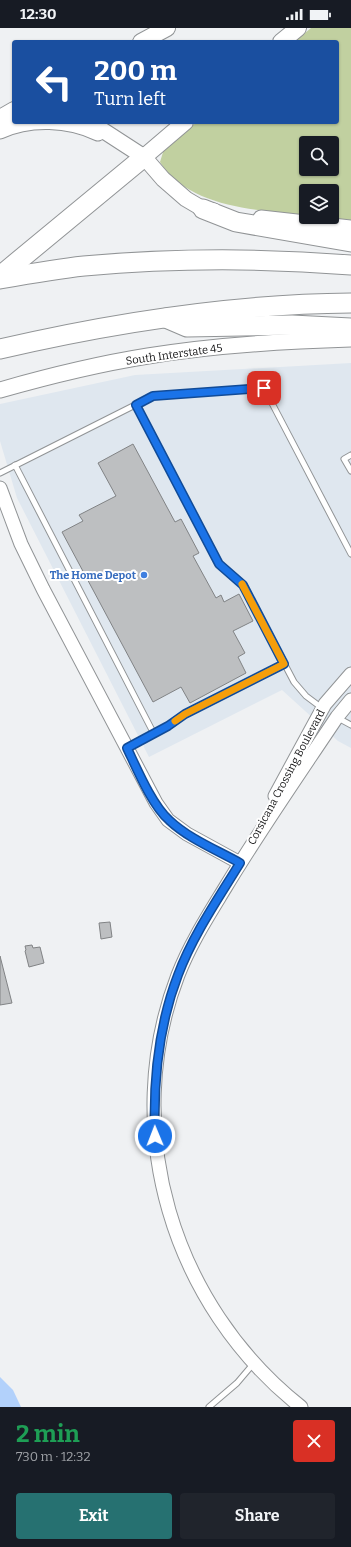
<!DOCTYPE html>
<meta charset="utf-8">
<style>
body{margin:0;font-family:Bitter,serif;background:#20242c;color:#f1f3f6;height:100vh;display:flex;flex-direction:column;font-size:15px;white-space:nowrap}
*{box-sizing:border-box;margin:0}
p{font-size:13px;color:#9ea1a6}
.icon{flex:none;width:22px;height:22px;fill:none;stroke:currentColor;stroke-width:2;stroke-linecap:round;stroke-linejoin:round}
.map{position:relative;height:1379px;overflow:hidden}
.sheet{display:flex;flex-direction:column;background:#171b24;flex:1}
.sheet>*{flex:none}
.top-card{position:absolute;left:12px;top:12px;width:327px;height:84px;border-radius:4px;box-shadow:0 1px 3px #0004;background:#1a4fa0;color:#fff;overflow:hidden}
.controls{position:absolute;left:299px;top:108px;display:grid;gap:8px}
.controls a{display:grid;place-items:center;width:40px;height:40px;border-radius:4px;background:#171b24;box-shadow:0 1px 3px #0004;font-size:20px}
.pin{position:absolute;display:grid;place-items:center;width:34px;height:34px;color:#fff;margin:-17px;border-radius:8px;box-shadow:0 2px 6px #0006}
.me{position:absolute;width:44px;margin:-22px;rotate:359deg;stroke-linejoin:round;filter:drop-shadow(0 0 3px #0008)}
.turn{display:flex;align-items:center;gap:14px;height:84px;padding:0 16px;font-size:18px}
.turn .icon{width:52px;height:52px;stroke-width:2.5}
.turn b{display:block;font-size:28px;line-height:34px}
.round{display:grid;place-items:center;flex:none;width:42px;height:42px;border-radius:4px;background:#20242c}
.headline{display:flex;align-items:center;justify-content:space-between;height:68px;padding:0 16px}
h1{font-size:24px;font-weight:700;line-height:30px;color:#1e9e55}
.cta{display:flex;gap:8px;margin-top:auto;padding:8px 16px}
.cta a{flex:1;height:46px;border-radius:4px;background:#267171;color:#fff;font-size:16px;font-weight:700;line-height:46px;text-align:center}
.cta a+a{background:#20242c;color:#f1f3f6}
.status{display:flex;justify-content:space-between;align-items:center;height:28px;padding:0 20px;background:#171b24;direction:ltr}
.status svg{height:11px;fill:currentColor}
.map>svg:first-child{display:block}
</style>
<div class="status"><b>12:30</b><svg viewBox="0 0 49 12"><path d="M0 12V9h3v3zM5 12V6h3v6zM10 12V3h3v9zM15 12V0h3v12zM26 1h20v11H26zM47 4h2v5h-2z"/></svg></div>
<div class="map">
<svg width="351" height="1379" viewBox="0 0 351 1379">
<rect width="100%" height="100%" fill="#eff1f3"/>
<!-- built -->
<polygon fill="#dfe7ef" points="351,335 351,720 338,713 282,662 149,729 17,470 0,413 0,376 135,347"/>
<!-- green -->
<path fill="#c1d0a0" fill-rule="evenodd" d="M 311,0 L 351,0 L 351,192 L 321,189 L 332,189 L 332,163 L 306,163 L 306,187 C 257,182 189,180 160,134 L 164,121 L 197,94 L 337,94 L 337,14 L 294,14 ZM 306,115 L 332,115 L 332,141 L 306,141 Z"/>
<!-- water -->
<polygon fill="#b2d1fb" points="0,1349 13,1362 21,1379 0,1379"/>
<!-- building -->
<g fill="#bdbfc1" stroke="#818385">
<polygon points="133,416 175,494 181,491 199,525 193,528 216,570 221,567 224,574 239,566 253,593 233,603 245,625 238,629 246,645 190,675 181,659 153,674 62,504 83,493 79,487 116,468 98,435"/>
<polygon points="110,894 112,909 101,911 99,895"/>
<polygon points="32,917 33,920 40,919 44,935 29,939 25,923 26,922 25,918"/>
<polygon points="0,928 12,975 0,977"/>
</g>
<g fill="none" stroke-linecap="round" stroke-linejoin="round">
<!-- service casing -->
<g stroke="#919496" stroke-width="7">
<g id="service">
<polyline points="136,377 219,536 243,557 294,654 306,668 322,680"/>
<polyline points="351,427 344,431 351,443"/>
<polyline points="15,437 154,706"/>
<polyline points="0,445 153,368 264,360 351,526"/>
<polyline points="338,690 351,697"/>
<polyline points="128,720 168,698 185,686 284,636"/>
<polyline points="209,1379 237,1355 254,1335"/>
</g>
</g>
<!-- tertiary casing -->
<g stroke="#919496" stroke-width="15">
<g id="tertiary">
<polyline points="0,460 21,516 43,561 156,775 168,792 187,806 240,835"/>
<polyline points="275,768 325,676 351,646"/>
<path d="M 301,1379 C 172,1277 119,1101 178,947 C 190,916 208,888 225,860 C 260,802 299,746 337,689 L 351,672"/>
</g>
</g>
<!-- secondary casing -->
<g stroke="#919496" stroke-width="17">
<g id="secondary">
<polyline points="90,94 144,129 163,151 186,171 203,181 214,183"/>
<path d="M 0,103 C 30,89 69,91 98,105"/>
<polyline points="261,190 351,200"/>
<path d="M 0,362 C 49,348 98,336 148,328 C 215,317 283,313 351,311"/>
</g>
</g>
<!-- primary casing -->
<g stroke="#919496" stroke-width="18">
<g id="primary">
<polyline points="141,14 167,0"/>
<polyline points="281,14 298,0"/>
<polyline points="0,90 14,82"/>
<polyline points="144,129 185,94"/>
</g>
</g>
<!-- motorway casing -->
<g stroke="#919496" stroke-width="21">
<g id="motorway">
<polyline points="203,181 236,194 351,214"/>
<polyline points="0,248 144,129"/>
<path d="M 0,251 C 28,246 56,241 84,238 C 173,230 263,230 351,237"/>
<polyline points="166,290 187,299 292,297 351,300"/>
<path d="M 0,321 C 116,294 232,276 351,275"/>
</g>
</g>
<!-- service -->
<use href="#service" stroke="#fff" stroke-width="5"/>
<!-- tertiary -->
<use href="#tertiary" stroke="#fff" stroke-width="13"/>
<!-- secondary -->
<use href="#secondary" stroke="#fff" stroke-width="15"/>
<!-- primary -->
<use href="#primary" stroke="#fff" stroke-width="16"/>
<!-- motorway -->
<use href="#motorway" stroke="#fff" stroke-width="19"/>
</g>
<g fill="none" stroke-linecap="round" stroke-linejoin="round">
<!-- route casing -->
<g stroke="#114b97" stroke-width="10">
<path id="route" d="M 155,1108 C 153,1053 158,999 178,947 C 193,907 218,871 240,835 C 217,822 189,811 169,792 C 152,777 137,741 127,720 L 168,698 L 185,686 L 284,636 L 243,557 L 219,536 L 136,377 L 153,368 L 264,360"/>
</g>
<!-- route -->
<use href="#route" stroke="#1a73e8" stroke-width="7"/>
<!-- slow -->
<polyline stroke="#f59e0b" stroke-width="7" points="175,693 185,686 284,636 242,556"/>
</g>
<!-- markers -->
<circle fill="#3f7fe0" stroke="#fff" stroke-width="1.5" cx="144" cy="547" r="4"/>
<g text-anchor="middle" stroke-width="4" stroke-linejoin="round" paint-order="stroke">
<!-- street labels -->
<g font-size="11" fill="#141415" stroke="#fff">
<text transform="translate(174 326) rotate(-8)" y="4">South Interstate 45</text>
<text transform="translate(286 749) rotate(-62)" y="4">Corsicana Crossing Boulevard</text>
</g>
<!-- shop labels -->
<g font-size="11" font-weight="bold" fill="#366cbe" stroke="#fff" text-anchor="end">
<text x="136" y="551">The Home Depot</text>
</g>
</g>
</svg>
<div class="controls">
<a><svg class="icon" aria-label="search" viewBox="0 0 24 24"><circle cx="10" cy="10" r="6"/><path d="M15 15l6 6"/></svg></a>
<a><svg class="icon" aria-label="layers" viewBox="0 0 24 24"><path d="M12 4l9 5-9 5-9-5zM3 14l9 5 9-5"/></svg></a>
</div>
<div class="pin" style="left:264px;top:360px;background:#d93025"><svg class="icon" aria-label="arrive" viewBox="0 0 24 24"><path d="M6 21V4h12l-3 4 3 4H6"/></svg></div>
<svg class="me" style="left:155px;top:1108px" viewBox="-20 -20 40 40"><circle r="17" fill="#1a73e8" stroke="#fff" stroke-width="3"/><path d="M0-11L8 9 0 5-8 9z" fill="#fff"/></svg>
<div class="top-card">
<div class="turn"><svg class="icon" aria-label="left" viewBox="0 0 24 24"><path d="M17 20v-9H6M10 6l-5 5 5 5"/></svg><div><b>200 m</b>Turn left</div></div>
</div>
</div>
<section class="sheet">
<div class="headline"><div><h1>2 min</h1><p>730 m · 12:32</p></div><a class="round" style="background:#d93025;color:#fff"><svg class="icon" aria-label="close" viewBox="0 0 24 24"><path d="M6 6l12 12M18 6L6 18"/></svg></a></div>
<div class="cta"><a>Exit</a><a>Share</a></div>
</section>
